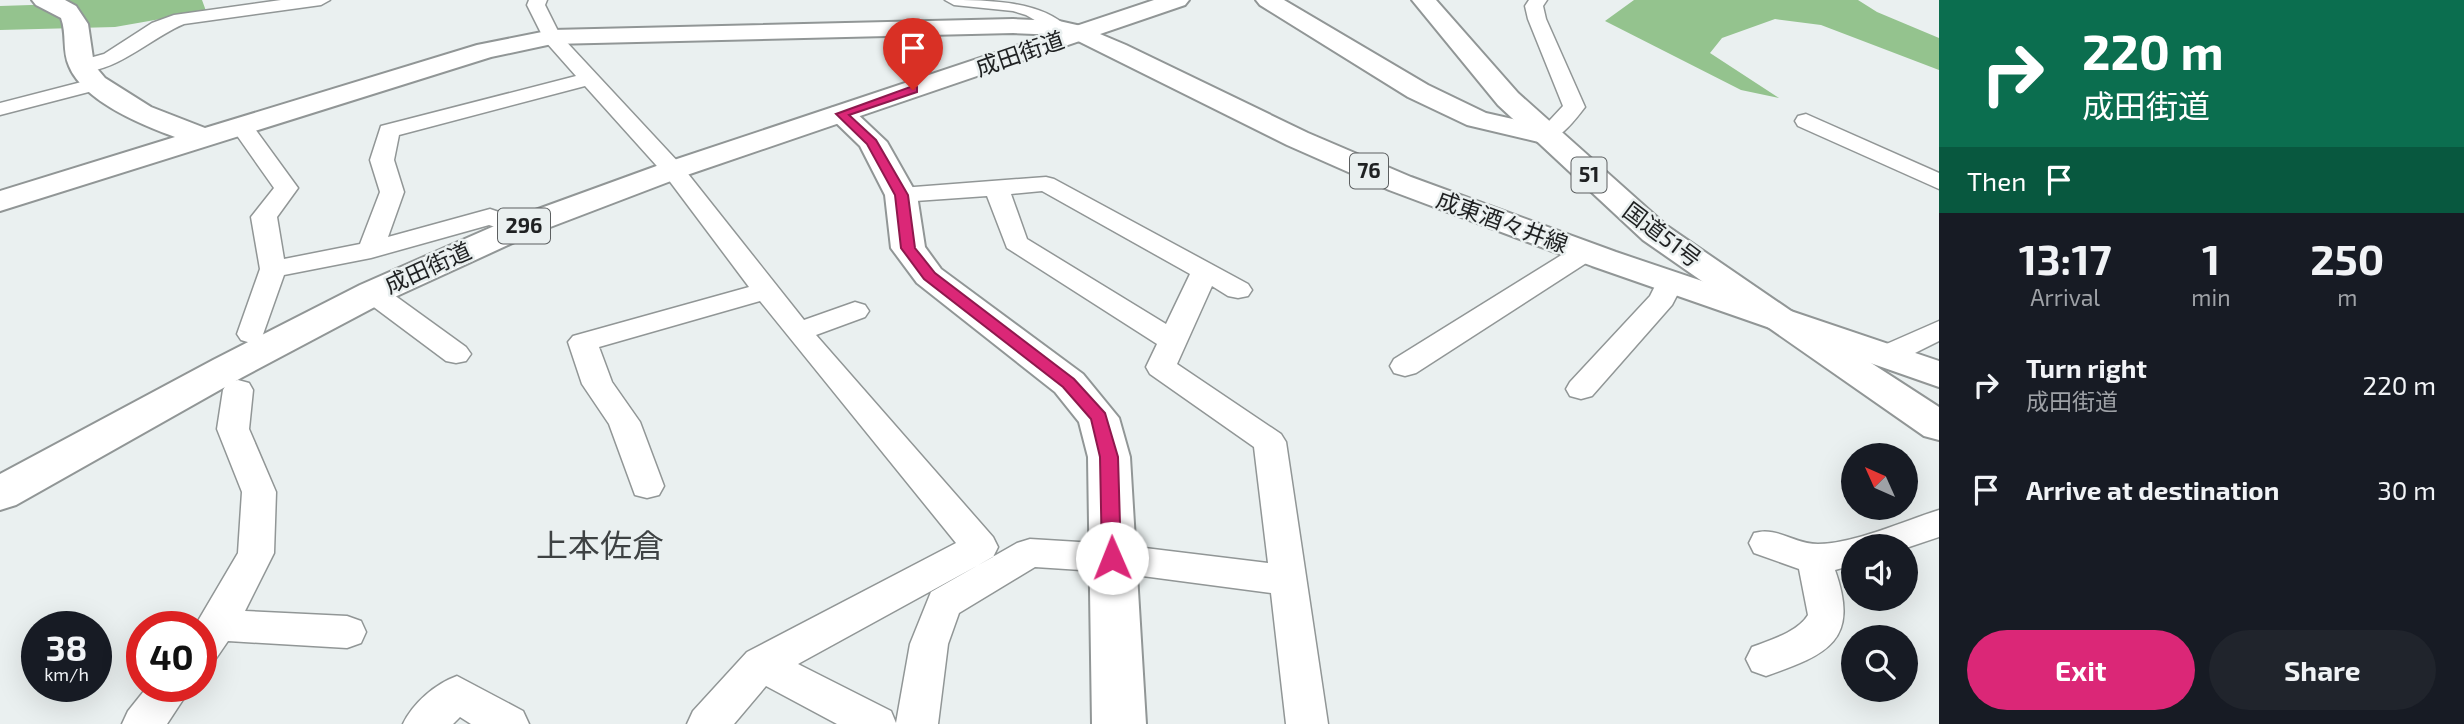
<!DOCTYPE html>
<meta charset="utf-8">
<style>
body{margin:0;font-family:"Exo 2","Noto Sans JP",sans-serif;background:#20242c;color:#f1f3f6;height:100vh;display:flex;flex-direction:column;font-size:26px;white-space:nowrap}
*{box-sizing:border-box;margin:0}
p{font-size:23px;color:#9ea1a6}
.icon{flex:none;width:38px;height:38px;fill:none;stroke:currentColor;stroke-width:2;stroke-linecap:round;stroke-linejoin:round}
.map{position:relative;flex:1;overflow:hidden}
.details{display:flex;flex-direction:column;background:#171b24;width:525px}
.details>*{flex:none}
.top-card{background:#0b6e4f;color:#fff;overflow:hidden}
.needle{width:46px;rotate:315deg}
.fabs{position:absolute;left:1841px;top:443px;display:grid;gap:14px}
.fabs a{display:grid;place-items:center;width:77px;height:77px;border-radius:50%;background:#171b24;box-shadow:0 7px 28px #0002;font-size:35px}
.speed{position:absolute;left:21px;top:611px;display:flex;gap:14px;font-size:35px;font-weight:700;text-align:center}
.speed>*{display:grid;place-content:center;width:91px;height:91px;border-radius:50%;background:#171b24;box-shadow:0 7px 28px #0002;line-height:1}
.speed small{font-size:18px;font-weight:400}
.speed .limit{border:10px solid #d22;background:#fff;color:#111}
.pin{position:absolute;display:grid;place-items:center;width:60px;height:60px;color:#fff;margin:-72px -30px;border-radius:50% 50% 50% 0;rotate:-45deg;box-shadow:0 0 7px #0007}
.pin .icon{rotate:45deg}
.me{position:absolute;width:77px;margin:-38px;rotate:359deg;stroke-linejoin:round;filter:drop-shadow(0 0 5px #0008)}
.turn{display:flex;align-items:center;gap:24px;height:147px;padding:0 28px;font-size:32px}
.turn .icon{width:91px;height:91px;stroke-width:2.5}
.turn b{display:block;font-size:49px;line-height:60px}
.then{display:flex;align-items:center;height:66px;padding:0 28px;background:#0003;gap:14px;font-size:26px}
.eta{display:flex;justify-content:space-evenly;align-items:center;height:119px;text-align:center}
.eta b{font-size:42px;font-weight:700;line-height:49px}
.action{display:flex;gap:14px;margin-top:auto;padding:14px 28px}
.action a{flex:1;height:80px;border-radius:42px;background:#db2777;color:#fff;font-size:28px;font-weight:700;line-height:80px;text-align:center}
.action a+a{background:#20242c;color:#f1f3f6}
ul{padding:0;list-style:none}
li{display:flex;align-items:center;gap:21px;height:105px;padding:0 28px}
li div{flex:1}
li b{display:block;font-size:26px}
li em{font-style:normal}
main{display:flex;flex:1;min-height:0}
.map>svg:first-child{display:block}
</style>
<main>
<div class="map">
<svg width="1939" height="724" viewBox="0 0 1939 724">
<rect width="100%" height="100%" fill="#eaf0f0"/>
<!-- forest -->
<g fill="#94c38e">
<polygon points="60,0 202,0 206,11 115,27 0,30 0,6 62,4"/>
<polygon points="1634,0 1858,0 1877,12 1939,38 1939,70 1821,25 1775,19 1722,38 1710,53 1779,98 1741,90 1605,21"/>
</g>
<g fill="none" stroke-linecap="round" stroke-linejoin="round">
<!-- street casing -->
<g stroke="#919696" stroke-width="3">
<g id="street">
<path d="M 281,0 L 330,0 L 321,5 L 184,24 C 153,36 109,79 75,70 L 72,66 L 75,62 L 104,54 L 152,23 L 174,15 Z"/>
<path d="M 529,0 L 547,0 L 545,5 L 560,35 L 681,165 L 804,320 L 855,302 L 865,305 L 869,311 L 865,317 L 816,335 L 993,537 L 998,547 L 993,557 L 798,664 L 891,711 L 896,723 L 910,644 L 931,592 L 1017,543 L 1030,539 L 1112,544 L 1268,563 L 1254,447 L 1150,374 L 1146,367 L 1157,344 L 1007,248 L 987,196 L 901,202 L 892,200 L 889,195 L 892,190 L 901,188 L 1046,177 L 1054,179 L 1248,284 L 1252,290 L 1248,296 L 1238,298 L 1228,296 L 1212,286 L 1177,364 L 1281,434 L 1286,442 L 1328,724 L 1286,724 L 1271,593 L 1112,572 L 1035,567 L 959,613 L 948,644 L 938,724 L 837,724 L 766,686 L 734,724 L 687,724 L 693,711 L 747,652 L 956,543 L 760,301 L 599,347 L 612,382 L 640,422 L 664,486 L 659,495 L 647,498 L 635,495 L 609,424 L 582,384 L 568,342 L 573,336 L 749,287 L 665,175 L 585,86 L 399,135 L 394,160 L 404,192 L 388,237 L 490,209 L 529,222 L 533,227 L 529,232 L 520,235 L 489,225 L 371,258 L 284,275 L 261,340 L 251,343 L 241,340 L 237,334 L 260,269 L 251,217 L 274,188 L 231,127 L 234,122 L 250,122 L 298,188 L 277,217 L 284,259 L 360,244 L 380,192 L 370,160 L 381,126 L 576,76 L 545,41 L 527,5 ZM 1042,191 L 1190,274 L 1166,324 L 1027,239 L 1011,194 Z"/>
<path d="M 945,0 C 985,0 1041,0 1068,28 L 1059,34 L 1026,15 L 1013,11 L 954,5 Z"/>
<path d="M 1529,0 L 1547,0 L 1543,6 L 1546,19 L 1585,107 C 1574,121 1558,144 1539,140 L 1536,135 L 1563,106 L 1528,19 L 1525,6 Z"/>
<polygon points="97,78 104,80 107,84 104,88 0,115 0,103"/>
<polygon points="1806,114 1939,173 1939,189 1798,126 1795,121 1798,116"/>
<polygon points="1585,244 1594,246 1598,252 1594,258 1416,373 1405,376 1394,373 1390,366 1394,359 1576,246"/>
<polygon points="1670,274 1680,276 1684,282 1672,305 1592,396 1581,399 1570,396 1566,389 1570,382 1650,296 1660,276"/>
<polygon points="373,285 383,287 466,347 471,354 466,361 456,363 446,361 363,299 359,293 363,287"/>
<polygon points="1939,321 1939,341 1895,363 1885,365 1875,363 1870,356 1875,349"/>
<polygon points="238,380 249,383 253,390 249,429 276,492 274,553 245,611 347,616 361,621 366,632 361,643 347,648 228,641 215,660 201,664 201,626 195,626 238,553 242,492 217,429 223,390 227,383"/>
<path d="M 1939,510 L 1939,537 L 1906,548 L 1853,546 L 1853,565 L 1835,570 C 1860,641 1828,654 1766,676 L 1752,671 L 1746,659 L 1752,647 C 1770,640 1798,632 1808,615 L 1799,569 L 1754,553 L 1749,543 L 1754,533 C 1777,526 1794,544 1818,544 C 1853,544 1904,521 1939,510 Z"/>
<path d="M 457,676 L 523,711 L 529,724 L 471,724 L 460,717 L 453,724 L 403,724 C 413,703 435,684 457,676 Z"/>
<polygon points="148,686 192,686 167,724 122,724 128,711"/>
</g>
</g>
<!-- secondary casing -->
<g stroke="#919696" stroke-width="4">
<g id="secondary">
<path d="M 32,0 L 65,0 L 76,6 L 88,24 L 94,65 L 105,78 L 151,107 L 205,128 L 477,45 L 552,30 L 1013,19 L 1059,21 L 1090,28 L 1093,33 L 1090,38 L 1081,40 L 1059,35 L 1013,33 L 552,44 L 491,57 L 0,211 L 0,191 L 175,137 C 142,125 83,101 69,66 C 62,51 67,34 61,18 L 36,5 Z"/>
<polygon points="1256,0 1284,0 1428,85 1486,113 1557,129 1561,135 1557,141 1547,144 1467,125 1408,97 1260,5"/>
<polygon points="841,106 851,108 887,142 917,195 925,247 941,269 1083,374 1119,418 1130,457 1146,724 1092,724 1088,457 1079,422 1055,392 917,283 891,248 885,195 860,146 827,114 831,108"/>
</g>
</g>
<!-- primary casing -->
<g stroke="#919696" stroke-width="4">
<polygon id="primary" points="1081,26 1126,45 1308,133 1411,177 1616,252 1939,361 1939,387 1592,266 1389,190 1287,145 1072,38 1069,33 1072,28"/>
</g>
<!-- highway casing -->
<g stroke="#919696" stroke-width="4">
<g id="highway">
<polygon points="1154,0 1189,0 1185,5 684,176 532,234 386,301 241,378 16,505 0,510 0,474 213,360 360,285 508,220 662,164"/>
<polygon points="1412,0 1436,0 1518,93 1667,226 1794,313 1939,407 1939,440 1924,436 1643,240 1498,105"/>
</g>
</g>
<!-- street -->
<use href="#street" fill="#fff" fill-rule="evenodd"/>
<!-- secondary -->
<use href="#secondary" fill="#fff" fill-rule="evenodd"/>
<!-- primary -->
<use href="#primary" fill="#fff" fill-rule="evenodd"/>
<!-- highway -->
<use href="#highway" fill="#fff" fill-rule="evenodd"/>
</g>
<!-- route -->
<polygon fill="#db2777" stroke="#8e194d" stroke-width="2" points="913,86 917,87 917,92 849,115 876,140 908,195 915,248 935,273 1074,379 1105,413 1118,457 1121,558 1119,563 1112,565 1105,563 1102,558 1100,457 1091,419 1063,387 924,279 901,248 895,195 867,144 836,114"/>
<g text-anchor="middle" stroke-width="5" stroke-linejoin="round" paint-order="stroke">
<!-- shield labels -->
<g fill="#eaf0f0" stroke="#5c5f60" stroke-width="2">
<rect x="1350" y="153.5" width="38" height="35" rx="5"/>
<rect x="1571.5" y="157.5" width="35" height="35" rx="5"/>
<rect x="498" y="208.5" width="52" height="35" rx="5"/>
</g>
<g font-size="21" font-weight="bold" fill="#1f2122">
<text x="1369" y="178">76</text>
<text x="1589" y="182">51</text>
<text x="524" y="233">296</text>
</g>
<!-- street labels -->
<g font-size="23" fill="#1f2122" stroke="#eaf0f0">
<text transform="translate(1020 54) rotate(-19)" y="8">成田街道</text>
<text transform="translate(1502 222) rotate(20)" y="8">成東酒々井線</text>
<text transform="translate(1662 235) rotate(37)" y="8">国道51号</text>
<text transform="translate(428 268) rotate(-24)" y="8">成田街道</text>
</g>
<!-- near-quarter labels -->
<g font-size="32" fill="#3e4243" stroke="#eaf0f0">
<text x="600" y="557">上本佐倉</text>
</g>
</g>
</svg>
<div class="fabs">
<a><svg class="needle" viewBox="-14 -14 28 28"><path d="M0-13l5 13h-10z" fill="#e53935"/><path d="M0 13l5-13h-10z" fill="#9ea1a6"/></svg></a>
<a><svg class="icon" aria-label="sound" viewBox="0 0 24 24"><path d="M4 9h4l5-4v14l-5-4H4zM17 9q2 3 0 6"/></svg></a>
<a><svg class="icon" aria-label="search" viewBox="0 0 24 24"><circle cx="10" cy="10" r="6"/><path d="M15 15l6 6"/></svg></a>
</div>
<div class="speed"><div>38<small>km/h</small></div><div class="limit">40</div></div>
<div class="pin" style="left:913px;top:90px;background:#d93025"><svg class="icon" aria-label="arrive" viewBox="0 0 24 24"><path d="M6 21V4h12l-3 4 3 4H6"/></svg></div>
<svg class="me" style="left:1112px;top:558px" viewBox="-20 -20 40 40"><circle r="19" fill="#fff"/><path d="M0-13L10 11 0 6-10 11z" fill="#db2777"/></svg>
</div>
<section class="details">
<div class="top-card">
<div class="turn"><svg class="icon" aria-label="right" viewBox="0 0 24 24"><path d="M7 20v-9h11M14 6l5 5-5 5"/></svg><div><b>220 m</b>成田街道</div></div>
<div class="then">Then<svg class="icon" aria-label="arrive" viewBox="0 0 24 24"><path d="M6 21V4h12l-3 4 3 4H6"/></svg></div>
</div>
<div class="eta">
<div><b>13:17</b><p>Arrival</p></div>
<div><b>1</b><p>min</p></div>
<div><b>250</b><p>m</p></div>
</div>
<ul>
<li><svg class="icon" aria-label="right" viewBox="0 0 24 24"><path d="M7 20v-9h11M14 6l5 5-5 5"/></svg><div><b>Turn right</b><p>成田街道</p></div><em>220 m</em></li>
<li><svg class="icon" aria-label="arrive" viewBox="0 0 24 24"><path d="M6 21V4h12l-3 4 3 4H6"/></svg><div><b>Arrive at destination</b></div><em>30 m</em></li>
</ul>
<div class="action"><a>Exit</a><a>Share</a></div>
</section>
</main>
